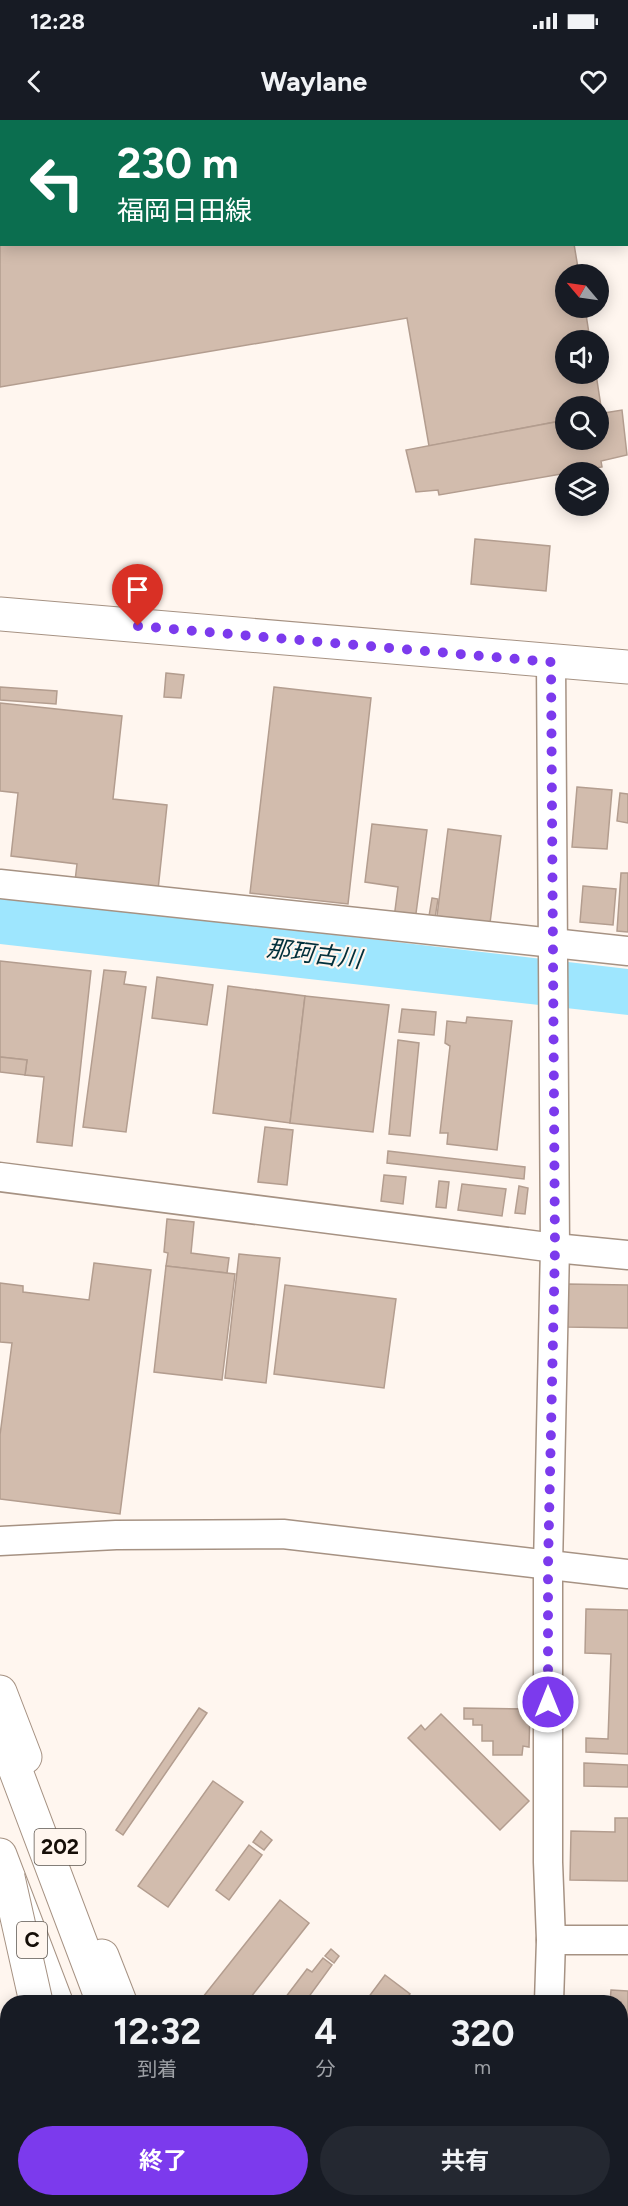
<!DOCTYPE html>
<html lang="ja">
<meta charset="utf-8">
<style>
body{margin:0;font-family:Figtree,"Noto Sans JP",sans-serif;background:#242831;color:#f1f3f6;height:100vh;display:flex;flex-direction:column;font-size:22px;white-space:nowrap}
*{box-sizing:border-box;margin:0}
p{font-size:20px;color:#9ea1a6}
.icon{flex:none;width:33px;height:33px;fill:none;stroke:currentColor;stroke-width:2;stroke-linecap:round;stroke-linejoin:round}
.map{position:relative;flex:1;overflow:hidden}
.sheet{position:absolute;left:0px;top:1875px;width:628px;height:212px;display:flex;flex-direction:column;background:#171b24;border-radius:24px 24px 0 0;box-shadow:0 3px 15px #0003}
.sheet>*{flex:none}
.top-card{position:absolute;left:0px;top:0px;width:628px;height:126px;box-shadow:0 3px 15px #0003;background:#0b6e4f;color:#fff;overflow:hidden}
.needle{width:39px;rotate:299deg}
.controls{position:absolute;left:555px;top:144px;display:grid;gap:12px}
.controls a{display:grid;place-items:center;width:54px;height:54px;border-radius:50%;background:#171b24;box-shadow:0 3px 15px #0003;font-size:30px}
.pin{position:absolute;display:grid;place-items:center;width:51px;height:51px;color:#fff;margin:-62px -26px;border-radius:50% 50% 50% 0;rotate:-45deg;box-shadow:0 0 6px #0007}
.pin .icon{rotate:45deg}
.me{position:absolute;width:66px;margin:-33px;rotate:0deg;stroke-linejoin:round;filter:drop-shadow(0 0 4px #0008)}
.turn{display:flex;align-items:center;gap:21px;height:126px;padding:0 18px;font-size:27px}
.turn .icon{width:78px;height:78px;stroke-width:2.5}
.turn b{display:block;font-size:42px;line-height:51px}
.eta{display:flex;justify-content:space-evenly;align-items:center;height:102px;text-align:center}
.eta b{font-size:36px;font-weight:700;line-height:42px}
.primary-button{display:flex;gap:12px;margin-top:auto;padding:12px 18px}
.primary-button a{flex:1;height:69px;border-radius:36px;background:#7c3aed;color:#fff;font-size:24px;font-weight:700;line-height:69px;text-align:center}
.primary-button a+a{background:#242831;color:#f1f3f6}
.status{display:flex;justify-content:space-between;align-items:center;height:42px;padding:0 30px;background:#171b24;direction:ltr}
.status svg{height:16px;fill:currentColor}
header{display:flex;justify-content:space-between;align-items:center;height:78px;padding:0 18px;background:#171b24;font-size:27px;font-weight:700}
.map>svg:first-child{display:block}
</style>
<div class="status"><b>12:28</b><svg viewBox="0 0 49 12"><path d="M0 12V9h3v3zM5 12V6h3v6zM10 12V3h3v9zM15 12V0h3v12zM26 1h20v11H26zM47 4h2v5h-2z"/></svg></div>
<header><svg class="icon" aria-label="back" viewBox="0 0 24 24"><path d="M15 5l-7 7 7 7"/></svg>Waylane<svg class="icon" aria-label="heart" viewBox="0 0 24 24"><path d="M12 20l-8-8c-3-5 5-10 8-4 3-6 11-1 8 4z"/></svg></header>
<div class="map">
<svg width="628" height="2086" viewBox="0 0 628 2086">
<rect width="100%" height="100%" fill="#fff6ef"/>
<!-- water -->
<polygon fill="#9ee6fe" points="0,776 628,849 628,895 0,824"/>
<!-- building -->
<g fill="#d2bcad" stroke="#b39d8f" stroke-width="1.5">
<polygon points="0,0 554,0 2,2 2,124 574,124 579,154 566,154 566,188 585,188 590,220 566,220 566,254 596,254 602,293 598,294 598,286 566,286 566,300 429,326 407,198 0,267"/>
<polygon points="622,290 627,335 601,341 602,347 439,375 438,370 416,372 406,330 566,300 566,320 598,320 598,294"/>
<polygon points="475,419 550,426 546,471 471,464"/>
<polygon points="166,553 184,555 181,578 164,577"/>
<polygon points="0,567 57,571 56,584 0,580"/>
<polygon points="274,567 371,578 348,784 250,773"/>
<polygon points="0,583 122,596 113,679 167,685 158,770 75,761 77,744 11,736 18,673 0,671"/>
<polygon points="577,667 612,670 607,729 572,727"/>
<polygon points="620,673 628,674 628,703 617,701"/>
<polygon points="372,704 427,710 415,801 394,798 398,767 365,762"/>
<polygon points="448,709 501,716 490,803 437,796"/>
<polygon points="621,753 628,753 628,812 617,811"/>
<polygon points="583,766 616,769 613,805 580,802"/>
<polygon points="432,778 438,779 435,798 428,802"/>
<polygon points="0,841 91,851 72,1026 37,1022 44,957 25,955 27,940 0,937"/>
<polygon points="104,850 126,852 124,864 146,867 126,1012 83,1007"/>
<polygon points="157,857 213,865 207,905 152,898"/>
<polygon points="228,866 305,876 290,1003 213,993"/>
<polygon points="305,876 389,885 373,1012 290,1003"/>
<polygon points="402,889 436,892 434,915 399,912"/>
<polygon points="467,897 512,901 497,1030 447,1024 448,1013 440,1013 450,926 445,923 447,901 466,903"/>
<polygon points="398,920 419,923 410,1016 389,1014"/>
<polygon points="0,937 27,940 25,955 0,952"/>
<polygon points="265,1007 293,1010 287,1065 258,1062"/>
<polygon points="388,1031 525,1047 524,1059 387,1043"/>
<polygon points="384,1055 406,1057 403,1084 381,1081"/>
<polygon points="439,1061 449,1062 446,1088 436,1087"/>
<polygon points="462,1064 506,1069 502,1096 458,1090"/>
<polygon points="519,1066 528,1068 525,1094 515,1093"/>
<polygon points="167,1099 194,1102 191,1133 229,1138 227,1153 166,1146 168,1133 164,1132"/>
<polygon points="239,1134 280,1138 266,1263 225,1258"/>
<polygon points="94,1143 151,1150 120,1394 0,1379 0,1315 12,1223 0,1222 0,1163 23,1166 23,1172 89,1180"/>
<polygon points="166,1146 235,1154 222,1260 154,1252"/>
<polygon points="567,1164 628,1165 628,1208 566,1207"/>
<polygon points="285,1165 396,1179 384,1268 274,1254"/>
<polygon points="586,1489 628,1490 628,1634 586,1632 586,1618 608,1619 611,1534 585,1533"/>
<polygon points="199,1588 207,1593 123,1715 116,1710"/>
<polygon points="464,1588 530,1589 529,1627 523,1626 522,1635 493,1635 493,1621 482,1621 482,1605 473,1605 473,1599 464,1599"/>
<polygon points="441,1594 529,1681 500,1710 408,1618 421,1605 425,1610"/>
<polygon points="584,1643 628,1645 628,1667 584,1666"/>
<polygon points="213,1661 243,1682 168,1787 138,1766"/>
<polygon points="615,1698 628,1698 628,1761 570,1760 571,1711 615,1712"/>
<polygon points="261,1711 272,1720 264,1730 253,1722"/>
<polygon points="249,1725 262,1735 229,1780 216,1770"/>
<polygon points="280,1780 309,1803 247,1882 199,1882"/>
<polygon points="331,1829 339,1836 334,1843 325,1836"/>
<polygon points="323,1838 332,1845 305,1882 282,1882 307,1849 312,1852"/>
<polygon points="385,1855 410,1874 404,1882 365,1882"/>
<polygon points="611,1870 628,1871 628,1911 621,1911 621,1882 610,1882"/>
<rect x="621" y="1919" width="7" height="53"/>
<rect x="403" y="2079" width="48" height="2"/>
</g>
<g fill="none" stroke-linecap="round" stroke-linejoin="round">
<!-- minor casing -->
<g stroke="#a69283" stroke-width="31">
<g id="minor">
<polyline points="0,764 628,831"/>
<polyline points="0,1057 555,1128 628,1135"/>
<polyline points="0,1421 116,1415 283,1414 628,1454"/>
<polyline points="551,1820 628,1820"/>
<polyline points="549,1882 551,1820 548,1742 548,1446 555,1128 551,542"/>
<polyline points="545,2079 545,2086"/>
</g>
</g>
<!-- secondary casing -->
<g stroke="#a69283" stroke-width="35">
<polyline id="secondary" points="0,494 628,547"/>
</g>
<!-- trunk casing -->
<g stroke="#a69283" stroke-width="35">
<g id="trunk">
<polyline points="0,1572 25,1637"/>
<polyline points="102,1836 120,1882"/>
</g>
</g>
<!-- motorway casing -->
<g stroke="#a69283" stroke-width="35">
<g id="motorway">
<polyline points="0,1609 103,1882"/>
<polyline points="0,1735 56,1882"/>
<polyline points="87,2079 90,2086"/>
<polyline points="130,2079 132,2086"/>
<polyline points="177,2079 180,2086"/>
<polyline points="220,2079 226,2086"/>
</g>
</g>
<!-- minor -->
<use href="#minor" stroke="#fff" stroke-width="28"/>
<!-- secondary -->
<use href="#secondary" stroke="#fff" stroke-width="33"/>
<!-- trunk -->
<use href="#trunk" stroke="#fff" stroke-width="33"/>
<!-- motorway -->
<use href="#motorway" stroke="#fff" stroke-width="33"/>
<!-- motorway-bridge casing -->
<g stroke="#a69283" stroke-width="35" stroke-linecap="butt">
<polyline id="motorway-bridge" points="8,1757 36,1882"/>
</g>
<!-- motorway-bridge -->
<use href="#motorway-bridge" stroke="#fff" stroke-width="33"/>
</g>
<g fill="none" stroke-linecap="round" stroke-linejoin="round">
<!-- route -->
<polyline stroke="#7c3aed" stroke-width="10" stroke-dasharray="0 18" points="138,506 551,542 555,1128 548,1446 548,1582"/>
</g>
<g text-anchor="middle" stroke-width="4.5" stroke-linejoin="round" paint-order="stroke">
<!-- shield labels -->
<g fill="#fff6ef" stroke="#5b544d" stroke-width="1.5">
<rect x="34.5" y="1709" width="51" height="36" rx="4.5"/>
<rect x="17" y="1802" width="30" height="36" rx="4.5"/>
</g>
<g font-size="21" font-weight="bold" fill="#150e08">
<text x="60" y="1734">202</text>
<text x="32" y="1827">C</text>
</g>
<!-- water labels -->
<g font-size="24" font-style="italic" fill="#012f3b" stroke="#fff6ef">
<text transform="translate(314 834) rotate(7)" y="8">那珂古川</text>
</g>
</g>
</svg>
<div class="controls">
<a><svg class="needle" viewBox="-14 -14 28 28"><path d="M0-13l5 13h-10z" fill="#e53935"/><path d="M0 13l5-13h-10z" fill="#9ea1a6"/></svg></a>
<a><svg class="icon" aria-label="sound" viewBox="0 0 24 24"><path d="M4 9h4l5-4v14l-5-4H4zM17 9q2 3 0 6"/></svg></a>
<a><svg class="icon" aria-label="search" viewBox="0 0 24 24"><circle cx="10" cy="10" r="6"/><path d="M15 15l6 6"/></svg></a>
<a><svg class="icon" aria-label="layers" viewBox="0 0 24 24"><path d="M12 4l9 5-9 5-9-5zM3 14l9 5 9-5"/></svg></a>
</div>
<div class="pin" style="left:138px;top:506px;background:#d93025"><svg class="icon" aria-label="arrive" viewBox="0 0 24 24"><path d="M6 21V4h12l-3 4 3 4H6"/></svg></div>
<svg class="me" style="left:548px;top:1582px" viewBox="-20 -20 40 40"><circle r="17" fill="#7c3aed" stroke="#fff" stroke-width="3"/><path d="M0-11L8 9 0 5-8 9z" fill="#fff"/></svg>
<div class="top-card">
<div class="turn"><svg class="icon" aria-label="left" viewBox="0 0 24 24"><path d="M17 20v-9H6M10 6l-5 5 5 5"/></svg><div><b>230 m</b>福岡日田線</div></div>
</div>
<section class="sheet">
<div class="eta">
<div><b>12:32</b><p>到着</p></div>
<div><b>4</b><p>分</p></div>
<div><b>320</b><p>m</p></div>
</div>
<div class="primary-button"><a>終了</a><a>共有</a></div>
</section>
</div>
